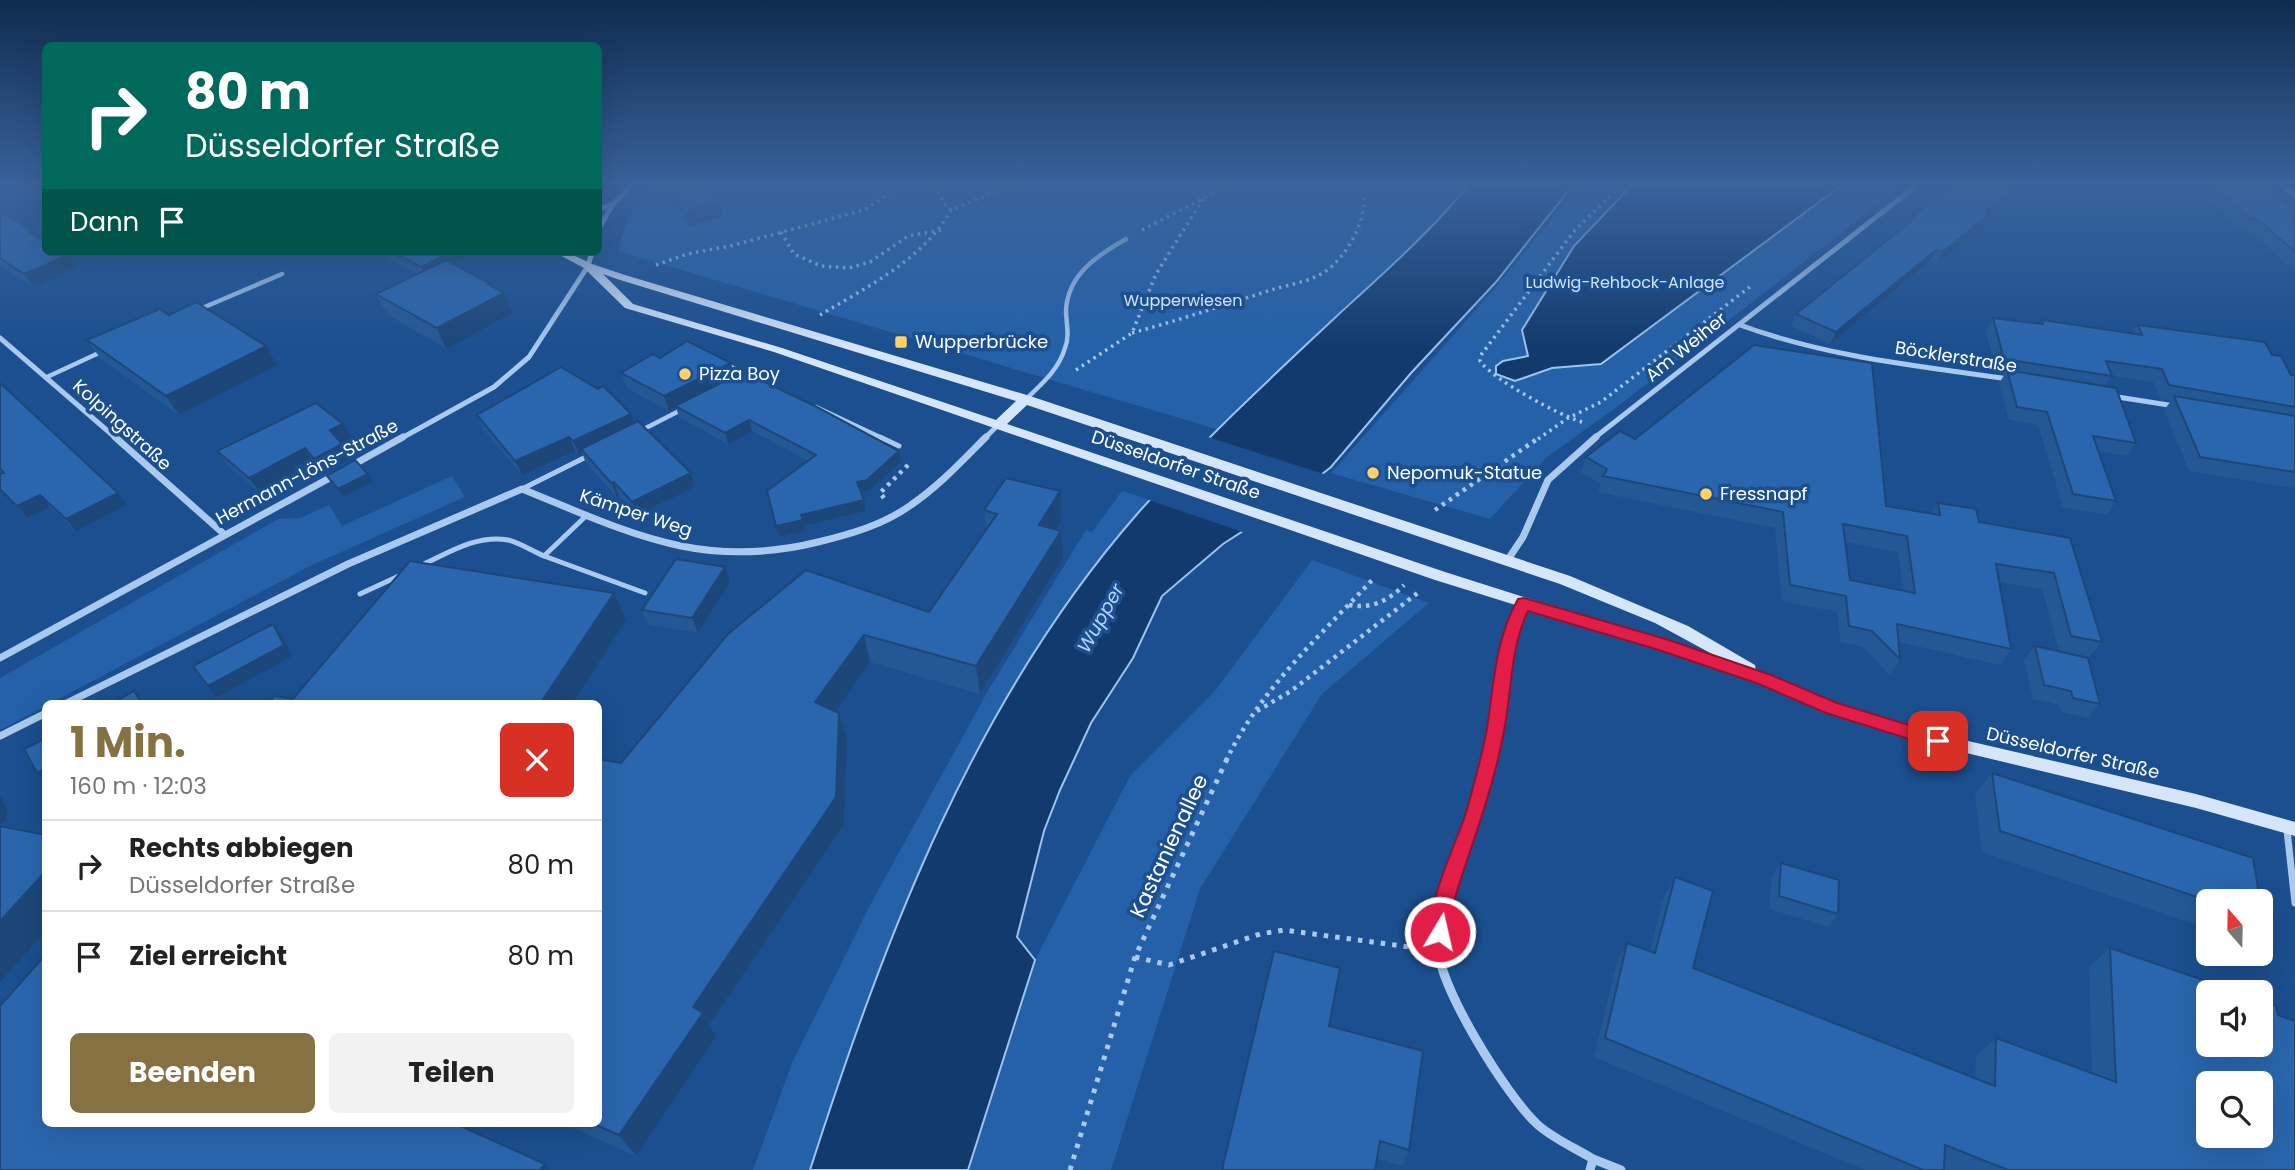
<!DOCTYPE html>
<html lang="de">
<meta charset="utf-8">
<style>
body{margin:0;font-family:Poppins,sans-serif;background:#f2f2f2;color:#222;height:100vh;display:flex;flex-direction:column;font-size:26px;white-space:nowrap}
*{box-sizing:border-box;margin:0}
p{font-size:23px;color:#767676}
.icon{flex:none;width:38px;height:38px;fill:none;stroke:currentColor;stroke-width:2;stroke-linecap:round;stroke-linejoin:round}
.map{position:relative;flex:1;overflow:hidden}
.side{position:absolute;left:42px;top:700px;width:560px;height:427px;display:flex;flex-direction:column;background:#fff;border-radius:10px;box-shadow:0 7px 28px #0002}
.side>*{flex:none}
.guide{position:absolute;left:42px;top:42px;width:560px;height:214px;border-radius:10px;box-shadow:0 7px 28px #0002;background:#00695c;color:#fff;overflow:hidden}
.needle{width:46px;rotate:340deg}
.tools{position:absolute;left:2196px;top:889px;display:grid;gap:14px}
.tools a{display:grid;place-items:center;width:77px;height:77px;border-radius:10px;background:#fff;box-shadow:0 7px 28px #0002;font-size:35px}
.pin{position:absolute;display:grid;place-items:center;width:60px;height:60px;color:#fff;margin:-30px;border-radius:14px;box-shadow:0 4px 10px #0006}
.me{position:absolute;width:77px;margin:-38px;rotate:9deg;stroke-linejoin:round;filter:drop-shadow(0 0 5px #0008)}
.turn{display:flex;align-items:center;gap:24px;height:147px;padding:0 28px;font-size:32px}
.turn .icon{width:91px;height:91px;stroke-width:2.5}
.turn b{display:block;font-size:49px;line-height:60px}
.then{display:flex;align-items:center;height:66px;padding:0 28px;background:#0003;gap:14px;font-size:26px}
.round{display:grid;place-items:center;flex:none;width:74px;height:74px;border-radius:10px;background:#f2f2f2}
.summary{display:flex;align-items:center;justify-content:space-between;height:119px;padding:0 28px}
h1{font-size:42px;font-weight:700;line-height:52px;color:#857141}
.cta{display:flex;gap:14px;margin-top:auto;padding:14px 28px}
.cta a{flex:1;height:80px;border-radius:10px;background:#857141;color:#fff;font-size:28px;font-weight:700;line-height:80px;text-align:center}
.cta a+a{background:#f2f2f2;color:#222}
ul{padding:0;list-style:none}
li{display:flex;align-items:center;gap:21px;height:91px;padding:0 28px;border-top:2px solid #e0e0e0}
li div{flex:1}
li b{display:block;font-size:26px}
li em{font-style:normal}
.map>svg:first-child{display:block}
</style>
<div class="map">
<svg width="2295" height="1170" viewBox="0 0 2295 1170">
<rect width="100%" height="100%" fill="#1b4f8f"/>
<!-- green -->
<g fill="#2461a8">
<path d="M 655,185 L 1465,185 L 1436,225 L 1216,429 L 618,251 C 625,223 634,204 655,185 Z"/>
<polygon points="1580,185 1903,185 1621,404 1547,457 1490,519 1331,473 1496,287"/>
<polygon points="452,476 465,497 310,566 0,730 0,678 278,519 300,518 329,505 342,526"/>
<path d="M 1122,491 L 1150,500 C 978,684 886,935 810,1170 L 753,1170 L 792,1063 L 869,907 L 989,689 L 1086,530 L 1092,532 Z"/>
<polygon points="1312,560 1429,603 1322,694 1200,889 1111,1170 968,1170 1035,960 1130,776 1215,691"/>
</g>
<!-- water -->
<g fill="#123a6d" stroke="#9cc4f0" stroke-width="2">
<path d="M 1469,185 L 1573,185 L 1496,282 L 1411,373 L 1331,467 L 1280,507 L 1223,544 L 1162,596 L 1133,658 L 1091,723 L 1060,790 L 1044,831 L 1017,937 L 1035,960 L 968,1170 L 810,1170 C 885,937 974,700 1138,513 C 1201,442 1271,378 1340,313 C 1385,272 1430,232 1469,185 Z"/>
<polygon points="1632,185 1842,185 1601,364 1552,368 1515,381 1496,374 1496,366 1503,361 1528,356 1522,330 1574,246"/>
</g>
<!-- pier -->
<polygon fill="#1b4f8f" points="1205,436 1327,475 1282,510 1245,533 1146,499"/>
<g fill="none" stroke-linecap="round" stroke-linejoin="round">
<!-- path-far2 -->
<g stroke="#a9c9ee" stroke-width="3.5" stroke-dasharray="2.5 4.5" stroke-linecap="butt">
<polyline points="926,185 941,194 943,203 951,210 1005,188 1024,185"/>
<polyline points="1142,230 1230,185"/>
<polyline points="781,232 794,254 821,266 849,268 870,262 908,236 941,230"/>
<polyline points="656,265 687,254 730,246 864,210 887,195 892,185"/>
<path d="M 820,315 C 867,287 924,259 951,210"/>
<path d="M 1132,333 C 1179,320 1225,305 1271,290 C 1290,284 1316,281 1331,267 C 1353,247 1368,215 1364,185"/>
<polyline points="1076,370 1132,333 1156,274 1203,199"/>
<path d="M 1582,422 C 1559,415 1493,380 1480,361 L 1481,355 L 1575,230 L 1622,185"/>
<polyline points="1538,439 1568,418 1601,402 1751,286"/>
</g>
<!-- path-far1 -->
<g stroke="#a9c9ee" stroke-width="4.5" stroke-dasharray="3.5 5" stroke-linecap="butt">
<polyline points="884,498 880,493 909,464"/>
<polyline points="1435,510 1540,437"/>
<path d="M 1349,605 C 1372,609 1388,601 1404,585"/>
<polyline points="1257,711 1291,691 1419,592"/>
<path d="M 1226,761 C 1260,689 1321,635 1374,578"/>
</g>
<!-- path -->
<g stroke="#a9c9ee" stroke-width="5" stroke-dasharray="4.5 7" stroke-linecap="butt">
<polyline points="1135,957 1169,965 1260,934 1284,930 1417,948"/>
<polyline points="1070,1170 1135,957 1227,759"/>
</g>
<!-- lane-far2 -->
<g stroke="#a9c9ee" stroke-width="4.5">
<polyline points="200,309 282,274"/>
<polyline points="727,365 747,375"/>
<polyline points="47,377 101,352"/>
<path d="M 1026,399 C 1042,384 1059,369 1065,348 C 1070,336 1066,323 1066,310 C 1068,274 1098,255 1126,239"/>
<polyline points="816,407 884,439"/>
<polyline points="640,431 681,410"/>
</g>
<!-- lane-far1 -->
<g stroke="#a9c9ee" stroke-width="5">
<polyline points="880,437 899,446"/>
<polyline points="522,489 590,455"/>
<polyline points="544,556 645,593"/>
<path d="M 422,565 C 448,553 478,534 508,540 C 520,543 532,551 544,556 L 587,515"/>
<polyline points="360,594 401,575"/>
</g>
<!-- lane -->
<polyline stroke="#a9c9ee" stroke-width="7" points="2287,830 2295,903"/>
<!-- street-far2 -->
<g stroke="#a9c9ee" stroke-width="5">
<polyline points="2282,185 2295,195"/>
<polyline points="598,210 612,204"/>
<polyline points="598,230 613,204 632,185"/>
<path d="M 1740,325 C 1827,357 1918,366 2009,379"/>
<polyline points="0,338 117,439"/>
<polyline points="2111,396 2175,406"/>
<polyline points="400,439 494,387 529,357 588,266 592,252"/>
<polyline points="984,439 998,425"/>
<polyline points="1593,439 1917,185"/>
</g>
<!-- street-far1 -->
<g stroke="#a9c9ee" stroke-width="7">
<polyline points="115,437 224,534"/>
<polyline points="351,466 403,437"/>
<polyline points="1507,561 1523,537 1548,480 1596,437"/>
<polyline points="0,658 337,474"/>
<path d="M 65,704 L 348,564 L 522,489 C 628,532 701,571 818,542 C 851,534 883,525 911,505 C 939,486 962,461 986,437"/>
<polyline points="0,736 46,713"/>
<polyline points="1488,761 1506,660 1524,603"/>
</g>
<!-- street -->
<g stroke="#a9c9ee" stroke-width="9">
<path d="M 1489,759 C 1483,780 1479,801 1473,821 C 1460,861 1439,902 1438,945 C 1437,985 1508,1098 1538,1125 C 1554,1139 1575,1148 1593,1159 L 1590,1170"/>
<polyline points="1593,1159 1621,1170"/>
</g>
<!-- secondary -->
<path fill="#d6e6fa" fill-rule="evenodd" d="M 554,252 L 567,252 L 592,264 L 625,275 L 1030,396 L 1570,576 L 1688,626 L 1755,665 L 1756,671 L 1837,704 L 1912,728 L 2196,794 L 2295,822 L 2295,836 L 2196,808 L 1912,740 L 1827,712 L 1760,684 L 1658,649 L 1435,580 L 774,352 L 625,308 L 584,268 ZM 603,274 L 617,279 L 1016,401 L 996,420 L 782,348 L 633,304 ZM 1027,405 L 1560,584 L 1655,623 L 1725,661 L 1445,572 L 1007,424 Z"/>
</g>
<!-- wall -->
<g fill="#245895" fill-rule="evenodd">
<polygon points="2200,185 2264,185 2295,211 2295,272 2250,231 2243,231 2201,194 2205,189"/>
<polygon points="665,188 723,216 689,226 670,202"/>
<polygon points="1990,214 1984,225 1936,264 1930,261 1830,344 1791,326 1796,314 1909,223 1912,217"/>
<polygon points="0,215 68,255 77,268 34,287 0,265"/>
<polygon points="376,252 463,252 466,260 456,265 504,293 513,313 446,349 387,314 376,294 417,274"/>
<polygon points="169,315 266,346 277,365 179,415 101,359 87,340"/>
<polygon points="1993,318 2040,324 2042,320 2132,333 2138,325 2272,355 2291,375 2295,375 2295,488 2189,471 2164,410 2171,401 2160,399 2153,382 2112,376 2105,386 2136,443 2126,456 2099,451 2116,501 2107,515 2063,507 2038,425 2009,420 1999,383 2005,374 1996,372 1986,331"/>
<polygon points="660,358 735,376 901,462 869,491 861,493 866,511 804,526 806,531 780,537 808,461 752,431 728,444 679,417 676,407 669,411 627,388 621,373"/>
<polygon points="0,383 118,493 127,505 76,531 50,507 27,518 0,490 0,474 3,473 0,470"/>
<polygon points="631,414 635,423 691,473 695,487 637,515 619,496 617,497 586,463 582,453 579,455 575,451 522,475 483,429 477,415"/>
<polygon points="343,424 352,438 342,443 351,458 323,474 314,463 259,492 227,465 217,451"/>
<path d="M 1635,439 L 1886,506 L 1931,514 L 1938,503 L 1979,522 L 2070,538 L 2102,642 L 2089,657 L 2059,651 L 2042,589 L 1999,582 L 2011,649 L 2000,665 L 1899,642 L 1900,659 L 1890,675 L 1863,647 L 1840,642 L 1838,612 L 1782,601 L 1775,528 L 1598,492 L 1601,484 L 1581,473 L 1586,457 ZM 1845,542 L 1898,552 L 1903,591 L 1850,580 Z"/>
<polygon points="327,476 373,482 343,497 331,483"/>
<polygon points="1060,491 1062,519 1055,529 1061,531 1063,558 980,694 870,662 835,712 839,713 847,740 844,824 709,1025 716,1037 636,1156 564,1124 598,1124 621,763 728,634 929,612 986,529 984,510"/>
<polygon points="730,582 698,633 648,624 642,610"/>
<polygon points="2035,646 2100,704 2088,718 2061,712 2059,705 2033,699 2024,660"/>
<polygon points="1992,773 2208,901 2208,929 1982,852 1975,794"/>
<polygon points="1781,863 1838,914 1828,927 1769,909 1772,876"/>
<polygon points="1675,877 1693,968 1975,1078 1976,1056 1996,1038 2092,1074 2089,967 2110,948 2295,1170 1865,1170 1594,1057 1617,962 1627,943 1650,951 1664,897"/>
<polygon points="1329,1026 1409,1150 1403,1166 1377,1159 1222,1170"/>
</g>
<!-- shaded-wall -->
<g fill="#1d4779">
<polygon points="2016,185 2023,185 1986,217 1990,214 1984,225 1936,264 1942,252"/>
<polygon points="719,202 723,216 689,226 685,212"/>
<polygon points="1936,250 1930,261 1830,344 1836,332"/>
<polygon points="451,252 463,252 466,260 427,279 421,267"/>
<polygon points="68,255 77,268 34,287 24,274"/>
<polygon points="490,283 496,297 504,293 513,313 446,349 437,328"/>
<polygon points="266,346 277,365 179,415 166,396"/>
<polygon points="731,363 735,378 675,406 676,407 669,411 664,396"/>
<polygon points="631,414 636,427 581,449 582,453 579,455 573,441"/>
<polygon points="749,420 752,431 728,444 725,433"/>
<polygon points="343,424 352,438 339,445 330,430"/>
<polygon points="569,437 575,451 522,475 515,461"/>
<polygon points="342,444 351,458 323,474 314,459"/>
<polygon points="305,448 314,463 259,492 249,478"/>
<polygon points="899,451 901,462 869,491 860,493 857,482"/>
<polygon points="691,473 695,487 637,515 632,502"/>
<polygon points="368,474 373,482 343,497 338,489"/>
<polygon points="614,482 619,496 617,497 611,483"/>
<polygon points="1060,491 1062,519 1041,552 1039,525"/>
<polygon points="118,493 127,505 76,531 66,519"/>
<polygon points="40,495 50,507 27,518 17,506"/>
<polygon points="864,500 866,511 804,526 806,531 780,537 776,526 801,515"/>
<polygon points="1061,531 1063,558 980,694 976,666"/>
<polygon points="725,567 730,582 698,633 692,618"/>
<polygon points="614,593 626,620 572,704 540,704"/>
<polygon points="273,624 281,635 292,656 217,697 208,686"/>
<polygon points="864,635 870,662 823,729 815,702"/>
<polygon points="839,713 847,740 844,824 709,1025 716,1037 636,1156 619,1135 693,1007"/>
<polygon points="46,768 46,781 37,773"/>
<polygon points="0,796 7,809 7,820 0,824"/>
<polygon points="46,871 46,930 0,982 0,921"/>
<polygon points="545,1164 550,1170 540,1170"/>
</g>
<!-- building -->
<g fill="#2a66ad" stroke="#1d4779" stroke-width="2" fill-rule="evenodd">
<polygon points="678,185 703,185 719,202 685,212 665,188"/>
<polygon points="1952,185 2016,185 1985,212 1990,214 1942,252 1936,250 1836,332 1796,314 1915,218 1912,217"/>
<polygon points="2212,185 2264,185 2295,211 2295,252 2258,219 2251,219"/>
<polygon points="5,214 32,230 29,231 46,242 46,252 62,252 68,255 24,274 0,258 0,215"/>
<polygon points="393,252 451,252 421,267"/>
<polygon points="446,260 490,283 488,284 504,293 437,328 376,294"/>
<polygon points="196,302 266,346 166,396 87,340 160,309 169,315"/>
<polygon points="1993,318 2043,324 2042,320 2142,335 2138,325 2265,342 2272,355 2281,356 2291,375 2295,375 2295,407 2169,385 2162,369 2106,361 2112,376 2004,359"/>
<polygon points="687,341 731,363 664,396 621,373 653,354 660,358"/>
<path d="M 1754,345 L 1872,363 L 1886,506 L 1940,515 L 1938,503 L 1976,509 L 1979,522 L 2070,538 L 2102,642 L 2071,636 L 2054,573 L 1996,564 L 2011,649 L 1897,624 L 1900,659 L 1872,631 L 1849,626 L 1846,596 L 1790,585 L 1783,512 L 1603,476 L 1607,469 L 1586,457 L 1620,431 L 1635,439 ZM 1843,524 L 1907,536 L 1915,593 L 1850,580 Z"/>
<polygon points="561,367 598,389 603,386 631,414 573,441 569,437 515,461 477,415"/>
<polygon points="2007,370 2116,388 2136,443 2093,436 2116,501 2073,494 2047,412 2017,407"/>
<polygon points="743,372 817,407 899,451 867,480 857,482 864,500 801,515 803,520 776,526 767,491 816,455 749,420 725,433 675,406"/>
<polygon points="0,383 118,493 66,519 40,495 17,506 0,489 0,474 4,473 0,468"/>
<polygon points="2174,396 2295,416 2295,472 2200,457"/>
<polygon points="316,403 343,424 330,430 342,444 314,459 305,448 249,478 217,451"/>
<polygon points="638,421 691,473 632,502 614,482 611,483 581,449"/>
<polygon points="355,460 368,474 338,489 327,476"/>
<polygon points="1006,478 1060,491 1039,525 1061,531 976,666 864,635 815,702 839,713 836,797 693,1007 703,1013 619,1135 594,1124 598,1124 598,759 621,763 728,634 806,570 929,612 997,514 984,510"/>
<polygon points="676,559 725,567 692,618 642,610"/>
<polygon points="410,561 614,593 540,704 267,704 274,696 293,699"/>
<polygon points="273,624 284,645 208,686 193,666"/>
<polygon points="2035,646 2088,658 2100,704 2073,698 2071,691 2044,685"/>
<polygon points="134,691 142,704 111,704"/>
<polygon points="46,738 46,768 37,773 24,749"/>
<polygon points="1992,773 2253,858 2260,901 2209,901 2000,831"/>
<polygon points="0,826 46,835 46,871 0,921"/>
<polygon points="1781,863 1839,880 1838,914 1779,896"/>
<path d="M 1675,877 L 1713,891 L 1693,968 L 1995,1086 L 1996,1038 L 2116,1082 L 2110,948 L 2238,992 L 2208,992 L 2208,1045 L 2261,1045 L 2261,1000 L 2276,1006 L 2278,1015 L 2295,1021 L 2295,1170 L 2008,1170 L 1945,1145 L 1944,1170 L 1923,1170 L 1605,1038 L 1627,943 L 1655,953 ZM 2208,1083 L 2261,1083 L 2261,1136 L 2208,1136 Z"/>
<polygon points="1274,951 1340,968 1329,1026 1423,1051 1409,1150 1380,1141 1375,1170 1222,1170"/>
<polygon points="46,954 46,1124 456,1124 545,1164 540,1170 0,1170 0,1006"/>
</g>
<!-- sky -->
<linearGradient id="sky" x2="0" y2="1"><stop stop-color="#0f2b4f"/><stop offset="0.53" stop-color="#39639b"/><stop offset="1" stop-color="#39639b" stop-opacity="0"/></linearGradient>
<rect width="2295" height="349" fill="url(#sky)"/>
<!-- route -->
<path fill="#e11d48" stroke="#92132f" stroke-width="2" d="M 1524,598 L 1669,640 L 1771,675 L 1837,703 L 1945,736 L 1947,741 L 1945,746 L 1938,748 L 1826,713 L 1759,684 L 1659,650 L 1528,611 C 1510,649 1512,690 1504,731 C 1494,786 1474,838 1457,891 C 1452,906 1454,923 1448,938 L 1440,941 L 1433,938 C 1422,913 1456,843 1465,816 C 1473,788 1482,757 1487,728 C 1494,683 1495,640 1518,599 Z"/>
<!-- markers -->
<g fill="#ffd166" stroke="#1b4f8f" stroke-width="2.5">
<rect x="894" y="335" width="14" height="14" rx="3.5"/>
<circle cx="685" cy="374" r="7"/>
<circle cx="1373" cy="473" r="7"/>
<circle cx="1706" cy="494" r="7"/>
</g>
<g text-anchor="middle" stroke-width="7" stroke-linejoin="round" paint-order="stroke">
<!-- far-park labels -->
<g font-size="16" fill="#cfe3fa" stroke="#1b4f8f">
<text x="1625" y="288">Ludwig-Rehbock-Anlage</text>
<text x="1183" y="306">Wupperwiesen</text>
</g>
<!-- poi labels -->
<g font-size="18" fill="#fff" stroke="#1b4f8f" text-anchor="start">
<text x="915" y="348">Wupperbrücke</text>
<text x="699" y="380">Pizza Boy</text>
<text x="1387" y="479">Nepomuk-Statue</text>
<text x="1720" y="500">Fressnapf</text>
</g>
<!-- street labels -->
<g font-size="18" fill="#fff" stroke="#1b4f8f">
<text transform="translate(1686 347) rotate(-39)" y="6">Am Weiher</text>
<text transform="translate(1956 357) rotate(9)" y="6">Böcklerstraße</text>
<text transform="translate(122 425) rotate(42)" y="6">Kolpingstraße</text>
<text transform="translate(1176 465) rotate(19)" y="6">Düsseldorfer Straße</text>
<text transform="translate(307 472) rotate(-28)" y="6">Hermann-Löns-Straße</text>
<text transform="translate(636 513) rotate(18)" y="6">Kämper Weg</text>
<text transform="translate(2073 753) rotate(13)" y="6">Düsseldorfer Straße</text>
</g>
<!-- water labels -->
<g font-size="19" font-style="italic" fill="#b5d3f5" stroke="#1b4f8f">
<text transform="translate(1100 618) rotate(-61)" y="7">Wupper</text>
</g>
<!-- near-street labels -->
<g font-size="21" fill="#fff" stroke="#1b4f8f">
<text transform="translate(1169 846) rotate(-65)" y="7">Kastanienallee</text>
</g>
</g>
</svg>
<div class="tools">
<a><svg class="needle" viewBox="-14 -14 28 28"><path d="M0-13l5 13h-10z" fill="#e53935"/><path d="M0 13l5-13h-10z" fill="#767676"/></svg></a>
<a><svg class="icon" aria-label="sound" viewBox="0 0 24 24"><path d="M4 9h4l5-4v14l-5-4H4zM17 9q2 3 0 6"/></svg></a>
<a><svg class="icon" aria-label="search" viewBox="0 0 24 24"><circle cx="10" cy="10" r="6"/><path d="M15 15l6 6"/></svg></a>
</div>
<div class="pin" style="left:1938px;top:741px;background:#d93025"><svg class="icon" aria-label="arrive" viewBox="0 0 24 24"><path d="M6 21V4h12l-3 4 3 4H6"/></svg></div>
<svg class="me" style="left:1440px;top:932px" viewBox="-20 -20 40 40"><circle r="17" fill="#e11d48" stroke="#fff" stroke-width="3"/><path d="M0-11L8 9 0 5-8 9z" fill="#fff"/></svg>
<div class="guide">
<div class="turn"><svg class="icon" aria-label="right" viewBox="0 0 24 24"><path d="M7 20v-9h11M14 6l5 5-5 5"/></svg><div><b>80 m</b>Düsseldorfer Straße</div></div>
<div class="then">Dann<svg class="icon" aria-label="arrive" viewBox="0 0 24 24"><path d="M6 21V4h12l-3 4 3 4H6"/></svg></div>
</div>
<section class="side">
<div class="summary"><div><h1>1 Min.</h1><p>160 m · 12:03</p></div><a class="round" style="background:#d93025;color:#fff"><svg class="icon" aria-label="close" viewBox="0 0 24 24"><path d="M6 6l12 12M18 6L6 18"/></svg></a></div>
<ul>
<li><svg class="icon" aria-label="right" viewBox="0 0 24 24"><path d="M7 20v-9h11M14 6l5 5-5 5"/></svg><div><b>Rechts abbiegen</b><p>Düsseldorfer Straße</p></div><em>80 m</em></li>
<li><svg class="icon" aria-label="arrive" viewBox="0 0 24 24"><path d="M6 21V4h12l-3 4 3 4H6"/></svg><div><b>Ziel erreicht</b></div><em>80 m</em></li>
</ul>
<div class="cta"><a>Beenden</a><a>Teilen</a></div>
</section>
</div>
